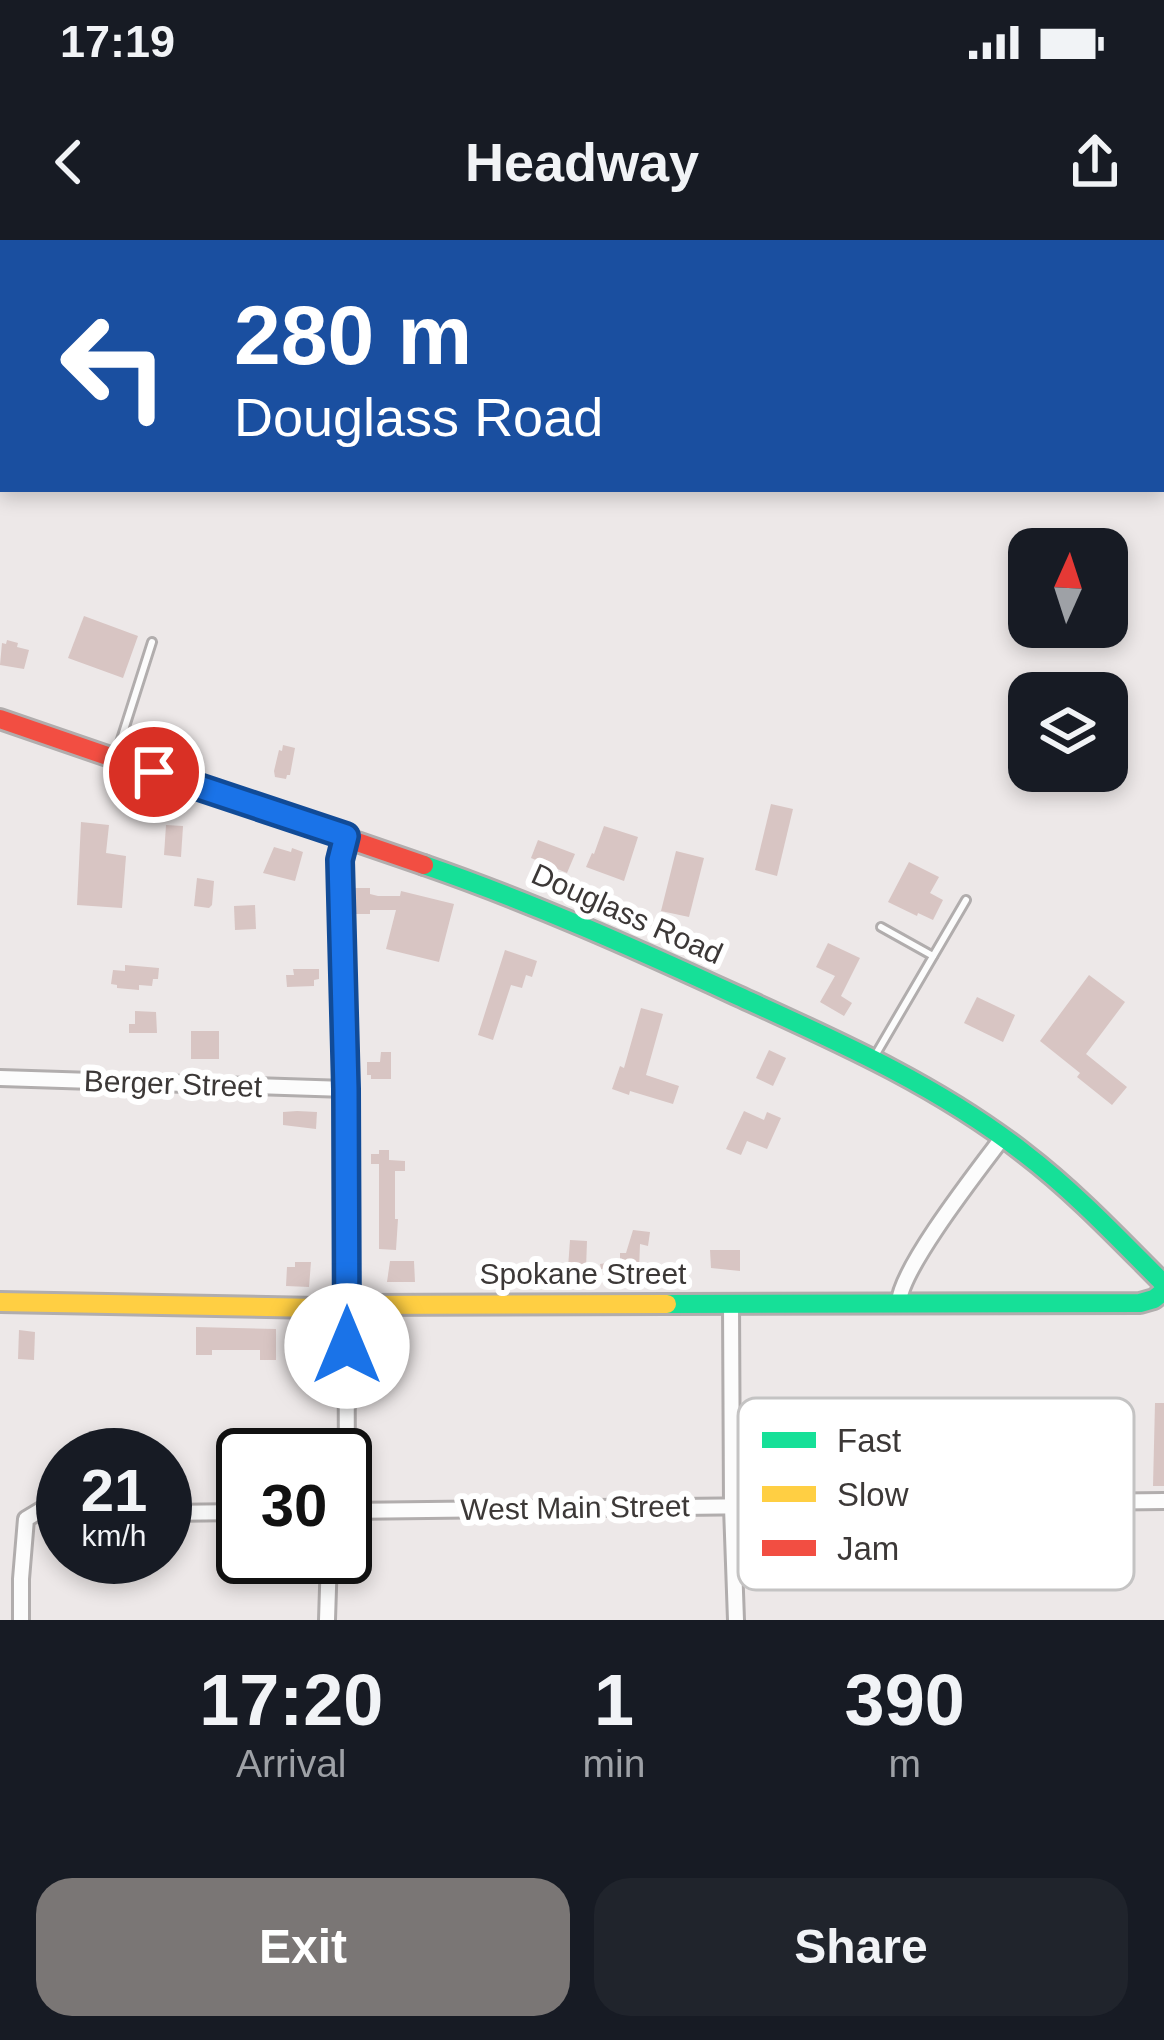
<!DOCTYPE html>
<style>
body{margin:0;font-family:Arial,sans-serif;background:#20242c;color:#f1f3f6;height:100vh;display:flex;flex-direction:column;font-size:45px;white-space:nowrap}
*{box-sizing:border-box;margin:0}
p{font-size:39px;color:#9ea1a6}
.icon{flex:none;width:66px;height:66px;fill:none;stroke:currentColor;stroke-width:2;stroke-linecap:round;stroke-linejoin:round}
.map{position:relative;height:1380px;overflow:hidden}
.side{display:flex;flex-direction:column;background:#171b24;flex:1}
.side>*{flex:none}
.guide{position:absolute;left:0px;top:0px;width:1164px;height:252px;box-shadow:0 6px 18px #0003;background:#1a4fa0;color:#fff;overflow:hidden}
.needle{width:78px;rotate:3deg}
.fabs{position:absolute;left:1008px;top:288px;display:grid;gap:24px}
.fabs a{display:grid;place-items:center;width:120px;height:120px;border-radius:24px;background:#171b24;box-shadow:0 6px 18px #0003;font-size:60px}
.speed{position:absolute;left:36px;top:1188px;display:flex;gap:24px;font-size:60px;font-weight:700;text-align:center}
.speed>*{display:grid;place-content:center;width:156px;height:156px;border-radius:50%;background:#171b24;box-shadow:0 6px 18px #0003;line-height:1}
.speed small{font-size:30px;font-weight:400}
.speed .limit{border:6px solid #111;border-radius:18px;background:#fff;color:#111}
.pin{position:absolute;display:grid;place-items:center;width:102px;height:102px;color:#fff;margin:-51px;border:6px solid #fff;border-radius:50%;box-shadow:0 3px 12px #0007}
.me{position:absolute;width:132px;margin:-66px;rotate:0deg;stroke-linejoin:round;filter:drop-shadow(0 0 9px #0008)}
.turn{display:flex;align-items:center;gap:42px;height:252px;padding:0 36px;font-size:54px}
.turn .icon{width:156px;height:156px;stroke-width:2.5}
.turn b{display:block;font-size:84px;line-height:102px}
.eta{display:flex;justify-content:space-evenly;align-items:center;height:204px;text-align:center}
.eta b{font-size:72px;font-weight:700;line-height:84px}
.button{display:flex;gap:24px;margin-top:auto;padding:24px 36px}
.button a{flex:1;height:138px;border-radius:36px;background:#7a7675;color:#fff;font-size:48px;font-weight:700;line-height:138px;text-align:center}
.button a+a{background:#20242c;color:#f1f3f6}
.status{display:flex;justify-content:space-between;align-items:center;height:84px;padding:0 60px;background:#171b24;direction:ltr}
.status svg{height:33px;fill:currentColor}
header{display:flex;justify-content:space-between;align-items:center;height:156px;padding:0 36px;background:#171b24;font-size:54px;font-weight:700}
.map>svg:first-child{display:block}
</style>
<div class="status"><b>17:19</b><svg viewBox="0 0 49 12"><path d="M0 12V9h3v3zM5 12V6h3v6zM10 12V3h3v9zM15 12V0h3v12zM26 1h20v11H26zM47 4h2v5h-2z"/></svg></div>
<header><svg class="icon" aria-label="back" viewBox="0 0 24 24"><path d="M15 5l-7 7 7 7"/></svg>Headway<svg class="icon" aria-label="share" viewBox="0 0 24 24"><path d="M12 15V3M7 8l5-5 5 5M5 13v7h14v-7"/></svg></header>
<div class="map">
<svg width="1164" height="1380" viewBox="0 0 1164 1380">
<rect width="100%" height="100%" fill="#ede8e8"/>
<!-- building -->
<g fill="#d8c5c3">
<polygon points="84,376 138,396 123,438 68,418"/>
<polygon points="7,400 18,403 17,407 29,410 24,429 0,425 2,403 6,404"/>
<polygon points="283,505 295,508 290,535 287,535 286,539 275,537 274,531 279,510 282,511"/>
<polygon points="771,564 793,569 777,636 755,630"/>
<polygon points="81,582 109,585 106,613 126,616 122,668 77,665"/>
<polygon points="166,585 183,586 181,617 164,615"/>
<polygon points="604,586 638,597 624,641 586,627 592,613 594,614"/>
<polygon points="538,600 575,614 567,633 531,618"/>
<polygon points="274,607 291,612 292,608 303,612 295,641 263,633"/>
<polygon points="676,611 704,618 689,677 661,671"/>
<polygon points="909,622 939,637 930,653 943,660 933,680 918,673 917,676 888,662"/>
<polygon points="197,638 214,641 212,665 209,668 194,666"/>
<polygon points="355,648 370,648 370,654 378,656 400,656 401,651 454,664 439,722 386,709 396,670 370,670 370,674 355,674"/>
<polygon points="255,665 256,689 235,690 234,666"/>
<polygon points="828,703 860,718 841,756 852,763 844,776 820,762 835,736 816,727"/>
<polygon points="505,710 537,721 532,737 526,735 522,748 511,745 493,800 478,795"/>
<polygon points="125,725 159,728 158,739 153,739 152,746 139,745 139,750 117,748 117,745 111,744 113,730 125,731"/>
<polygon points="293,729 319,729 319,739 314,740 314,746 287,747 286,735 294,735"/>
<polygon points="1089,735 1125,762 1086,814 1127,847 1112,865 1077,837 1080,833 1040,801"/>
<polygon points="977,757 1015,775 1003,802 964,783"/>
<polygon points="641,768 663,774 646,835 679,846 673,864 630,851 629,855 612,849 620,826 624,828"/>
<polygon points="135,771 156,772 157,793 129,793 129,784 135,784"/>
<rect x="191" y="791" width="28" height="28"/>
<polygon points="769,810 786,818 773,846 756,838"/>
<polygon points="381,812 391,812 391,839 371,839 371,835 367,835 367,822 380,822"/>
<polygon points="297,871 317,872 316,889 283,885 283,872"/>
<polygon points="744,871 764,880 767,872 781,878 767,909 747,901 741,915 726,909"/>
<polygon points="379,910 389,910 389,920 405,921 405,931 395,931 395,979 398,979 396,1010 379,1009 379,924 371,924 371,914 379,914"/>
<polygon points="633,990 650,992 648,1006 640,1004 639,1030 601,1029 600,1024 620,1021 620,1013 626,1013"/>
<polygon points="570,1000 587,1001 586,1029 568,1028"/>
<polygon points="710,1010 740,1010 740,1031 711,1028"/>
<polygon points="390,1021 414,1021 415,1042 387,1042"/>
<polygon points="295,1022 311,1022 309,1047 286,1046 287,1027 295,1027"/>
<polygon points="196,1087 276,1089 276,1120 260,1120 260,1110 212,1110 212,1115 196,1115"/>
<polygon points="19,1090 35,1092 34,1120 18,1119"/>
<polygon points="1155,1163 1164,1163 1164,1246 1153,1246"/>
</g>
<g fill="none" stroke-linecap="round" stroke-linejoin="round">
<!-- lane casing -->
<g stroke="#b1adad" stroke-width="12">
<g id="lane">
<polyline points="116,515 152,402"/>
<polyline points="881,687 933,716"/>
<polyline points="876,814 966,660"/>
</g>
</g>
<!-- street casing -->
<g stroke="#b1adad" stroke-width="20">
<g id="street">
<polyline points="1161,39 1164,39"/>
<polyline points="0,45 3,45"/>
<polyline points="347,596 340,620 346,849 347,1271"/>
<polyline points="0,838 346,849"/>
<path d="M 899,1062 C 901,1028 979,929 1003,897"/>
<polyline points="731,1063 732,1267 736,1380"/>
<polyline points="345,1271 1164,1261"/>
<polyline points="165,1273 243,1272"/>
<polyline points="21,1380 21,1339 26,1279 41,1270 63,1271"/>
<polyline points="327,1380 329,1317"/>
</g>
</g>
<!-- fast casing -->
<g stroke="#b1adad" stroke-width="24">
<g id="fast">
<path d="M 424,625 C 531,662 634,708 736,755 C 837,801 937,845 1024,913 C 1075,952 1119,999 1164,1044"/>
<polyline points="667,1064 1140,1063 1154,1059 1164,1051"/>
</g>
</g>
<!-- slow casing -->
<g stroke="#b1adad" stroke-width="24">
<polyline id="slow" points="0,1062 318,1068 347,1065 667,1064"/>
</g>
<!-- jam casing -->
<g stroke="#b1adad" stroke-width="24">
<polyline id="jam" points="0,479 424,625"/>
</g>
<!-- lane -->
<use href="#lane" stroke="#fcfcfc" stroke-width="6"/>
<!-- street -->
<use href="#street" stroke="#fcfcfc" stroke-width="14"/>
<!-- fast -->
<use href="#fast" stroke="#16e098" stroke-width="18"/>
<!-- slow -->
<use href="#slow" stroke="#ffcf43" stroke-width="18"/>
<!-- jam -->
<use href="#jam" stroke="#f24e42" stroke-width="18"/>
</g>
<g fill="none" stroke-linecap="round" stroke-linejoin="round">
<!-- route casing -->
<g stroke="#114b97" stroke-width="30">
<polyline id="route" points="154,532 346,596 340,620 346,849 347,1106"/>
</g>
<!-- route -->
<use href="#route" stroke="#1a73e8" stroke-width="21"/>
</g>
<g text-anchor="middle" stroke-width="12" stroke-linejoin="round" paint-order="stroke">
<!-- street labels -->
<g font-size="30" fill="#3c3837" stroke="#fff">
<text transform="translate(627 674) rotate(24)" y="10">Douglass Road</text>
<text transform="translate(173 844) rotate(2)" y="10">Berger Street</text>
<text x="583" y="1044">Spokane Street</text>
<text transform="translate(575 1268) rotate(-1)" y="10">West Main Street</text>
</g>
</g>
<!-- legend -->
<rect x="738" y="1158" width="396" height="192" rx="18" fill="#fff" stroke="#c4c3c3" stroke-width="3"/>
<rect x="762" y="1192" width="54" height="16" fill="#16e098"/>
<rect x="762" y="1246" width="54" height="16" fill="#ffcf43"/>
<rect x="762" y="1300" width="54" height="16" fill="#f24e42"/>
<g font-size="33" fill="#3c3837">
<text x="837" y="1212">Fast</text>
<text x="837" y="1266">Slow</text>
<text x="837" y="1320">Jam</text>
</g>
</svg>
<div class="fabs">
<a><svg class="needle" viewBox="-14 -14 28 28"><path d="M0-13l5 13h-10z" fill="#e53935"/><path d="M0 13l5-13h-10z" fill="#9ea1a6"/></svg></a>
<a><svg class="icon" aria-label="layers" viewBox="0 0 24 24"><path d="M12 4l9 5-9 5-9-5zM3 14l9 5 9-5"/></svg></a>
</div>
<div class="speed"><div>21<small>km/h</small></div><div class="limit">30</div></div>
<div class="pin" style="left:154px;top:532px;background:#d93025"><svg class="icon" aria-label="arrive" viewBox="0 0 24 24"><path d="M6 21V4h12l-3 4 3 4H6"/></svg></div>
<svg class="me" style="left:347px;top:1106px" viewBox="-20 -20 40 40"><circle r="19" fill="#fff"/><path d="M0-13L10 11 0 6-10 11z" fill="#1a73e8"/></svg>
<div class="guide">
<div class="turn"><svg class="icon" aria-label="left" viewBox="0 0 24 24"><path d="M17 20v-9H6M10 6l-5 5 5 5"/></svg><div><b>280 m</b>Douglass Road</div></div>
</div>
</div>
<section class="side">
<div class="eta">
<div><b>17:20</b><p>Arrival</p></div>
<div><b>1</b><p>min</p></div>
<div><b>390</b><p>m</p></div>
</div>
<div class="button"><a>Exit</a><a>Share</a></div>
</section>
